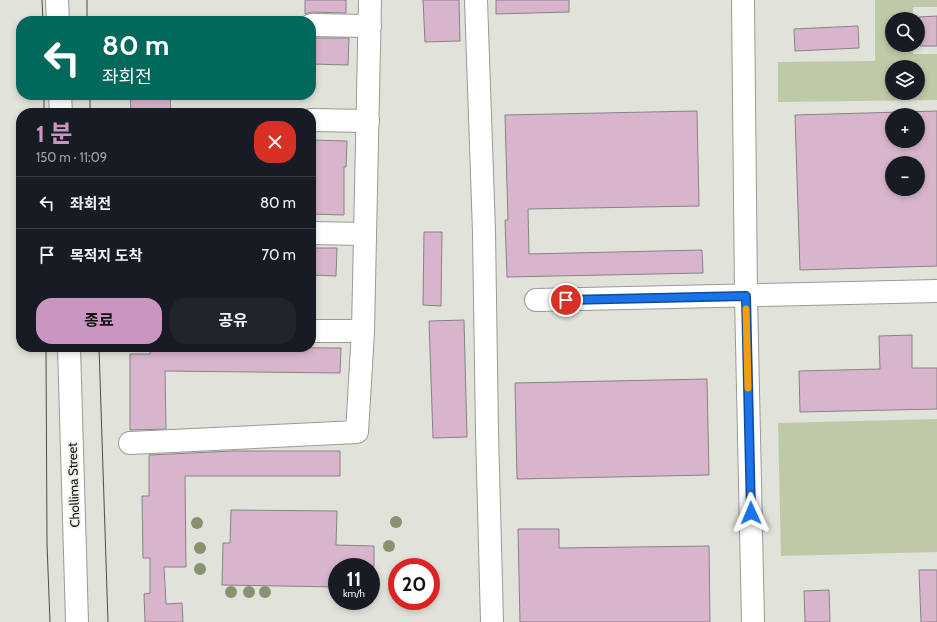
<!DOCTYPE html>
<html lang="ko">
<meta charset="utf-8">
<style>
body{margin:0;font-family:Cabin,"Noto Sans KR",sans-serif;background:#20242c;color:#f1f3f6;height:100vh;display:flex;flex-direction:column;font-size:15px;white-space:nowrap}
*{box-sizing:border-box;margin:0}
p{font-size:13px;color:#9ea1a6}
.icon{flex:none;width:22px;height:22px;fill:none;stroke:currentColor;stroke-width:2;stroke-linecap:round;stroke-linejoin:round}
.map{position:relative;flex:1;overflow:hidden}
.sheet{position:absolute;left:16px;top:108px;width:300px;height:244px;display:flex;flex-direction:column;background:#171b24;border-radius:16px;box-shadow:0 2px 6px #0003}
.sheet>*{flex:none}
.guide{position:absolute;left:16px;top:16px;width:300px;height:84px;border-radius:16px;box-shadow:0 2px 6px #0003;background:#00695c;color:#fff;overflow:hidden}
.controls{position:absolute;left:885px;top:12px;display:grid;gap:8px}
.controls a{display:grid;place-items:center;width:40px;height:40px;border-radius:50%;background:#171b24;box-shadow:0 2px 6px #0003;font-size:20px}
.speed{position:absolute;left:328px;top:558px;display:flex;gap:8px;font-size:20px;font-weight:700;text-align:center}
.speed>*{display:grid;place-content:center;width:52px;height:52px;border-radius:50%;background:#171b24;box-shadow:0 2px 6px #0003;line-height:1}
.speed small{font-size:10px;font-weight:400}
.speed .limit{border:6px solid #d22;background:#fff;color:#111}
.pin{position:absolute;display:grid;place-items:center;width:34px;height:34px;color:#fff;margin:-17px;border:2px solid #fff;border-radius:50%;box-shadow:0 1px 4px #0007}
.me{position:absolute;width:44px;margin:-22px;rotate:359deg;stroke-linejoin:round;filter:drop-shadow(0 0 3px #0008)}
.turn{display:flex;align-items:center;gap:14px;height:84px;padding:0 20px;font-size:18px}
.turn .icon{width:52px;height:52px;stroke-width:2.5}
.turn b{display:block;font-size:28px;line-height:34px}
.round{display:grid;place-items:center;flex:none;width:42px;height:42px;border-radius:16px;background:#20242c}
.head{display:flex;align-items:center;justify-content:space-between;height:68px;padding:0 20px}
h1{font-size:24px;font-weight:700;line-height:30px;color:#ca96c1}
.cta{display:flex;gap:8px;margin-top:auto;padding:8px 20px}
.cta a{flex:1;height:46px;border-radius:16px;background:#ca96c1;color:#111;font-size:16px;font-weight:700;line-height:46px;text-align:center}
.cta a+a{background:#20242c;color:#f1f3f6}
ul{padding:0;list-style:none}
li{display:flex;align-items:center;gap:12px;height:52px;padding:0 20px;border-top:1px solid #363941}
li div{flex:1}
li b{display:block;font-size:15px}
li em{font-style:normal}
.map>svg:first-child{display:block}
</style>
<div class="map">
<svg width="937" height="622" viewBox="0 0 937 622">
<rect width="100%" height="100%" fill="#e1e3db"/>
<!-- green -->
<g fill="#bec9a8" fill-rule="evenodd">
<path d="M 875,0 L 937,0 L 937,7 L 913,7 L 913,19 L 892,19 L 892,45 L 913,45 L 913,54 L 937,54 L 937,100 L 778,102 L 778,62 L 875,61 ZM 892,67 L 918,67 L 918,93 L 892,93 Z"/>
<polygon points="937,419 937,552 781,556 778,423"/>
</g>
<!-- building -->
<g fill="#d8b5cd" stroke="#888286" fill-rule="evenodd">
<polygon points="305,0 346,0 346,13 311,12 305,14"/>
<polygon points="423,0 459,0 460,41 425,42"/>
<polygon points="496,0 569,0 569,12 496,14"/>
<polygon points="937,16 937,46 920,46 919,17"/>
<polygon points="858,26 859,48 795,51 794,29"/>
<polygon points="311,38 349,38 348,65 311,64"/>
<polygon points="130,95 170,95 171,113 131,113"/>
<polygon points="697,111 699,206 528,209 529,254 702,250 703,273 507,277 505,220 508,220 505,115"/>
<path d="M 937,111 L 937,266 L 800,270 L 795,115 ZM 892,115 L 918,115 L 918,141 L 892,141 ZM 892,163 L 918,163 L 918,189 L 892,189 Z"/>
<polygon points="311,140 347,141 346,167 344,167 344,215 311,214"/>
<polygon points="424,232 442,232 441,306 423,305"/>
<polygon points="311,248 337,248 336,276 311,275"/>
<polygon points="464,320 467,437 433,438 429,321"/>
<polygon points="912,335 912,368 937,368 937,409 800,412 799,371 880,369 879,336"/>
<polygon points="151,347 341,348 340,373 165,371 166,429 130,430 130,354 150,354"/>
<polygon points="707,379 709,475 517,479 515,383"/>
<polygon points="233,451 340,451 340,476 185,476 186,567 164,567 166,604 182,603 183,622 145,622 144,594 150,593 150,558 143,558 142,496 149,496 149,455"/>
<polygon points="231,510 337,511 336,545 374,546 374,567 337,567 337,587 222,585 223,543 230,543"/>
<polygon points="518,529 559,529 559,548 709,546 710,622 520,622"/>
<polygon points="919,570 937,570 937,622 921,622"/>
<polygon points="829,590 830,622 805,622 804,591"/>
</g>
<g fill="none" stroke-linecap="round" stroke-linejoin="round">
<!-- minor casing -->
<g stroke="#999b94" stroke-width="24">
<g id="minor">
<polyline points="476,0 484,232 487,432 492,622"/>
<polyline points="743,0 746,296 753,622"/>
<polyline points="311,25 370,26"/>
<polyline points="311,120 368,121"/>
<polyline points="311,233 365,234"/>
<polyline points="536,300 937,291"/>
<polyline points="311,331 363,331"/>
<polyline points="130,443 357,432 363,331 370,0"/>
</g>
</g>
<!-- highway casing -->
<g stroke="#999b94" stroke-width="24">
<g id="highway">
<polyline points="57,0 58,21"/>
<polyline points="60,95 61,113"/>
<polyline points="69,347 77,622"/>
</g>
</g>
<!-- minor -->
<use href="#minor" stroke="#fff" stroke-width="22"/>
<!-- highway -->
<use href="#highway" stroke="#fff" stroke-width="22"/>
<!-- tram -->
<g stroke="#4d4d4a" stroke-width="1">
<polyline points="42,0 43,21"/>
<polyline points="87,0 87,21"/>
<polyline points="44,95 44,113"/>
<polyline points="90,95 90,113"/>
<polyline points="46,347 47,544 50,622"/>
<polyline points="99,347 108,622"/>
</g>
</g>
<!-- trees -->
<g fill="#89926f">
<circle cx="396" cy="522" r="6"/>
<circle cx="197" cy="523" r="6"/>
<circle cx="389" cy="546" r="6"/>
<circle cx="200" cy="548" r="6"/>
<circle cx="200" cy="569" r="6"/>
<circle cx="231" cy="592" r="6"/>
<circle cx="249" cy="592" r="6"/>
<circle cx="265" cy="592" r="6"/>
</g>
<g fill="none" stroke-linecap="round" stroke-linejoin="round">
<!-- route casing -->
<g stroke="#114b97" stroke-width="10">
<polyline id="route" points="566,300 746,296 751,513"/>
</g>
<!-- route -->
<use href="#route" stroke="#1a73e8" stroke-width="7"/>
<!-- slow -->
<polyline stroke="#f59e0b" stroke-width="7" points="746,309 748,388"/>
</g>
<g text-anchor="middle" stroke-width="3.5" stroke-linejoin="round" paint-order="stroke">
<!-- street labels -->
<g font-size="13" fill="#11110f" stroke="#eef0e9">
<text transform="translate(73 485) rotate(-92)" y="5">Chollima Street</text>
</g>
</g>
</svg>
<div class="controls">
<a><svg class="icon" aria-label="search" viewBox="0 0 24 24"><circle cx="10" cy="10" r="6"/><path d="M15 15l6 6"/></svg></a>
<a><svg class="icon" aria-label="layers" viewBox="0 0 24 24"><path d="M12 4l9 5-9 5-9-5zM3 14l9 5 9-5"/></svg></a>
<a>+</a>
<a>−</a>
</div>
<div class="speed"><div>11<small>km/h</small></div><div class="limit">20</div></div>
<div class="pin" style="left:566px;top:300px;background:#d93025"><svg class="icon" aria-label="arrive" viewBox="0 0 24 24"><path d="M6 21V4h12l-3 4 3 4H6"/></svg></div>
<svg class="me" style="left:751px;top:513px" viewBox="-20 -20 40 40"><path d="M0-17L14 15 0 8-14 15z" fill="#1a73e8" stroke="#fff" stroke-width="4"/></svg>
<div class="guide">
<div class="turn"><svg class="icon" aria-label="left" viewBox="0 0 24 24"><path d="M17 20v-9H6M10 6l-5 5 5 5"/></svg><div><b>80 m</b>좌회전</div></div>
</div>
<section class="sheet">
<div class="head"><div><h1>1 분</h1><p>150 m · 11:09</p></div><a class="round" style="background:#d93025;color:#fff"><svg class="icon" aria-label="close" viewBox="0 0 24 24"><path d="M6 6l12 12M18 6L6 18"/></svg></a></div>
<ul>
<li><svg class="icon" aria-label="left" viewBox="0 0 24 24"><path d="M17 20v-9H6M10 6l-5 5 5 5"/></svg><div><b>좌회전</b></div><em>80 m</em></li>
<li><svg class="icon" aria-label="arrive" viewBox="0 0 24 24"><path d="M6 21V4h12l-3 4 3 4H6"/></svg><div><b>목적지 도착</b></div><em>70 m</em></li>
</ul>
<div class="cta"><a>종료</a><a>공유</a></div>
</section>
</div>
